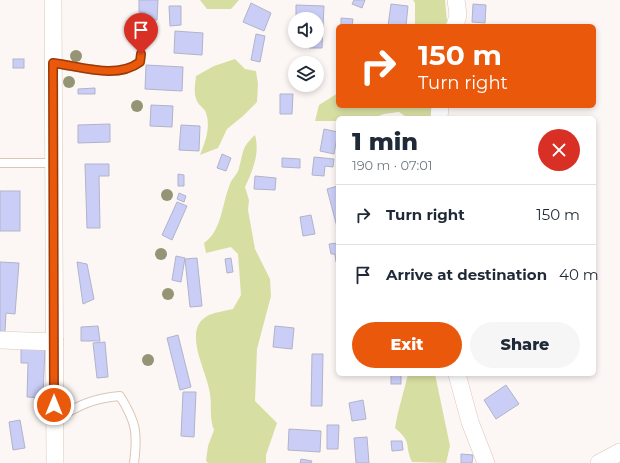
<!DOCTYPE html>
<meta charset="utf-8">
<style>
body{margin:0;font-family:Montserrat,sans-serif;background:#f6f6f7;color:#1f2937;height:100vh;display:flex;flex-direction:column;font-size:15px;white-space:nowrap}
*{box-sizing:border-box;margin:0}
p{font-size:13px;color:#747a83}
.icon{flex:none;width:22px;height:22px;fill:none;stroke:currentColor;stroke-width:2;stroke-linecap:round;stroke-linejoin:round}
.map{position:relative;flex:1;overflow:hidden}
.sheet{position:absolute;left:336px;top:116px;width:260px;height:260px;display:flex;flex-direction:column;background:#fff;border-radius:6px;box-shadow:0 2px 6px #0003}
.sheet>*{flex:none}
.guide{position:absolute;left:336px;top:24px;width:260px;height:84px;border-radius:6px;box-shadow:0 2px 6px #0003;background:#ea580c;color:#fff;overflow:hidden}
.buttons{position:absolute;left:288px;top:12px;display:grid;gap:8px}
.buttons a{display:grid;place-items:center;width:36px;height:36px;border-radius:50%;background:#fff;box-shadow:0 2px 6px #0003;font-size:20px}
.pin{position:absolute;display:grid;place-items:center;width:34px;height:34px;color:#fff;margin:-41px -17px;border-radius:50% 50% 50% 0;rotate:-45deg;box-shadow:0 0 4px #0007}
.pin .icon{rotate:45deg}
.me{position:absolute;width:44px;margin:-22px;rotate:0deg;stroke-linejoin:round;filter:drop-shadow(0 0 3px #0008)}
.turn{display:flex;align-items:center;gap:14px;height:84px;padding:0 16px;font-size:18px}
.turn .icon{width:52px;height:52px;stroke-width:2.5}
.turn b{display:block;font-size:28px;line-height:34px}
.round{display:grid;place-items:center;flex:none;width:42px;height:42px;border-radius:21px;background:#f6f6f7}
.overview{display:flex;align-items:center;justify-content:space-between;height:68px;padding:0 16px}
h1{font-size:24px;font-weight:800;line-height:30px}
.primary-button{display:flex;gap:8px;margin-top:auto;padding:8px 16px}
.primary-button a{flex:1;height:46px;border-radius:24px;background:#ea580c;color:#fff;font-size:16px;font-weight:800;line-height:46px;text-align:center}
.primary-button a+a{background:#f6f6f7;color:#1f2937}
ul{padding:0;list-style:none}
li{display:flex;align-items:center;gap:12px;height:60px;padding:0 16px;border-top:1px solid #e0e1e3}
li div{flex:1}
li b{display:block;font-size:15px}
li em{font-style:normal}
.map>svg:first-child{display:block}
</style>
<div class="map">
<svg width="620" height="463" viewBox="0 0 620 463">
<rect width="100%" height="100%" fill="#fcf7f4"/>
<!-- green -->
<g fill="#d7dea2">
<polygon points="200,0 239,0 231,9 207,9"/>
<polygon points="413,0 445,0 447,21 445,26 415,26 415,3"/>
<path d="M 235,59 L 245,69 L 256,71 L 258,84 L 257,102 L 243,116 L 227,129 L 218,148 L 200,155 C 205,142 211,128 206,113 C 205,109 201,107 198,103 C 193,95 195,85 196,76 L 214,66 Z"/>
<polygon points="338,93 338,106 431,106 431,118 408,118 399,112 384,114 373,118 338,118 338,121 315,121 319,105"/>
<path d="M 255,135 C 260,153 253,170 245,187 L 249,200 L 248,210 L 255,249 L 270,279 L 271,296 L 257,349 L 255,401 L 277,423 L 266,455 L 266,463 L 208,463 L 206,461 L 208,446 L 214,430 C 209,418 212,406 210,394 C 208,372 180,329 209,315 C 216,312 225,311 233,309 L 241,295 L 238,254 L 231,247 L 206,253 L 204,243 C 222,231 222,203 230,184 C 232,178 238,174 239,168 C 244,151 241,148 255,135 Z"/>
<path d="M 408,374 L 435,374 L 450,446 L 446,463 L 412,462 C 404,445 413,443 395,428 C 398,409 404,392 408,374 Z"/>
</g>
<!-- building -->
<g fill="#cacef6" stroke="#b1b3c9">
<polygon points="139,0 158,0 157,20 144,20 145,13 139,12"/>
<polygon points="354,0 365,0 362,8 352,4"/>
<polygon points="251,3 271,13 264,31 243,22"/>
<polygon points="391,4 408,6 406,26 388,26"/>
<polygon points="473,4 486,5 485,23 472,22"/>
<polygon points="296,5 324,6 322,48 309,48 310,41 317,41 317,19 296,19"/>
<polygon points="169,6 181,6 181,25 170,26"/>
<polygon points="341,18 353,19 352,26 341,26"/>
<polygon points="175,31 203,33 202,55 174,53"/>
<polygon points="256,34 265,36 260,62 251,60"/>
<rect x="13" y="59" width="11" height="9"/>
<polygon points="146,65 183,67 182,91 145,89"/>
<polygon points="95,88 95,94 78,94 78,89"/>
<polygon points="280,94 293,94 292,114 280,114"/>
<polygon points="151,105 173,106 172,127 150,126"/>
<polygon points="110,124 110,142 78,143 78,125"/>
<polygon points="181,125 200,126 199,151 179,150"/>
<polygon points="324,129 338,132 334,154 320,151"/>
<polygon points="222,154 231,158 226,171 217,168"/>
<polygon points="314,157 334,159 333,167 325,166 324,176 312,175"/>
<polygon points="282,158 300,159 300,168 282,167"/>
<polygon points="85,164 109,164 109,176 99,176 100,228 87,228"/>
<polygon points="178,174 184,175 184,186 178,186"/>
<polygon points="255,176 276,178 275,190 254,189"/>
<polygon points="338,186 338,226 337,227 327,189"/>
<rect x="0" y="191" width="20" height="40"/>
<polygon points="179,193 186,196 184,202 177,199"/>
<polygon points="177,202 187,206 172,240 162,235"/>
<polygon points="311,215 315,234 303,236 300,217"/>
<polygon points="338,243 338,262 336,262 335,254 331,254 329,244"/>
<polygon points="176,256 185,258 181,282 172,280"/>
<polygon points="197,258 202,306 190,307 185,259"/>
<polygon points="231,258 233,272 227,273 225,259"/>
<polygon points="0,262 19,263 15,314 6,313 5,332 0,331"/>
<polygon points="77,262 87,264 94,299 83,304"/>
<polygon points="98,326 100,341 81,341 81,327"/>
<polygon points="275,326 294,328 292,349 273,347"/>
<polygon points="178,335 191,387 180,390 167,338"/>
<polygon points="105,342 108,377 97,378 93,343"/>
<polygon points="21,346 45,346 43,398 27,397 28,363 21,363"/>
<polygon points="312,354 323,354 322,406 311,406"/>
<rect x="391" y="374" width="10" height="10"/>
<polygon points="506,385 519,404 496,419 484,400"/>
<polygon points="183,392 196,392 194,437 181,436"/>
<polygon points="363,400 366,419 352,421 349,403"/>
<polygon points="20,420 25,448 13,450 9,422"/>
<polygon points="327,425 339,425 338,449 327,449"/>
<polygon points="289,429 321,431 320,452 288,450"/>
<polygon points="367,437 369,463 356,463 354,438"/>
<polygon points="391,441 402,441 403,450 392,451"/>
<polygon points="461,454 473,455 472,463 461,463"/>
<polygon points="301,459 312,461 311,463 300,463"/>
</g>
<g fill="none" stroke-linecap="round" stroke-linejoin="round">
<!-- service casing -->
<g stroke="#dbc6b8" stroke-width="10">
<g id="service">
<path d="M 53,63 C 80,66 116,80 140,62 L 141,54"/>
<polyline points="0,163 53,163"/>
<path d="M 55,420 C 77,406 93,398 120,396 C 136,422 138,432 134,463"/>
</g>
</g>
<!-- minor casing -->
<g stroke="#dbc6b8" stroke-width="18">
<g id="minor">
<polyline points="53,0 55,463"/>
<polyline points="455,26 458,15 456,0"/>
<polyline points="439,118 440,106"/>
<polyline points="0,340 55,342"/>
<polyline points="457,374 470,422 486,463"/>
<polyline points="599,463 620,452"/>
</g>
</g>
<!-- service -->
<use href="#service" stroke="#fff" stroke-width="8"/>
<!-- minor -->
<use href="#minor" stroke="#fff" stroke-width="17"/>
</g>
<!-- trees -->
<g fill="#959576">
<circle cx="76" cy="56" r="6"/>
<circle cx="69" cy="82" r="6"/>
<circle cx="137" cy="106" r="6"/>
<circle cx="167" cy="195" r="6"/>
<circle cx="161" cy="254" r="6"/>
<circle cx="168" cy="294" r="6"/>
<circle cx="148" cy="360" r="6"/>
</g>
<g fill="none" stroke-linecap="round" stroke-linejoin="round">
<!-- route casing -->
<g stroke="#983908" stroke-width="10">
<path id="route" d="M 54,405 L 53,63 C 80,66 116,80 140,62 L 141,54"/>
</g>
<!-- route -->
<use href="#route" stroke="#ea580c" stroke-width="7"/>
</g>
</svg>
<div class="buttons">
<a><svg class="icon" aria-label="sound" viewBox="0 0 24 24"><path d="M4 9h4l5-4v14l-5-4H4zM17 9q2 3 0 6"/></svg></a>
<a><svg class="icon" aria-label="layers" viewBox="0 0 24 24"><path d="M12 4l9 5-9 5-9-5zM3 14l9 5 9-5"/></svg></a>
</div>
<div class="pin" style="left:141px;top:54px;background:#d93025"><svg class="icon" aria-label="arrive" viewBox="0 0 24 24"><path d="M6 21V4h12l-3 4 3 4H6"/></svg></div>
<svg class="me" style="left:54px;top:405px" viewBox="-20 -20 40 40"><circle r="17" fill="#ea580c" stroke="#fff" stroke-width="3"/><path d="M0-11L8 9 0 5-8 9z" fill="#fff"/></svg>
<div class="guide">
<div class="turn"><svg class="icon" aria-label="right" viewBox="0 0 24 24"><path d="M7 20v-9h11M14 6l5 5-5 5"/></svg><div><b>150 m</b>Turn right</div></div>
</div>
<section class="sheet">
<div class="overview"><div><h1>1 min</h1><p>190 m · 07:01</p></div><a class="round" style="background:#d93025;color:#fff"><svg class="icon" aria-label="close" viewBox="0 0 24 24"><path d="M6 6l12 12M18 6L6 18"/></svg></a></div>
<ul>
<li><svg class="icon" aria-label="right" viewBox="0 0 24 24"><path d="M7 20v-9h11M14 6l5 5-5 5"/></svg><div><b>Turn right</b></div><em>150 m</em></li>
<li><svg class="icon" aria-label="arrive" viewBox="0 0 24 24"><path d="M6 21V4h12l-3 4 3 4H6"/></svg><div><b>Arrive at destination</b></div><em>40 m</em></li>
</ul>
<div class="primary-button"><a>Exit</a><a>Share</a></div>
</section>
</div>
